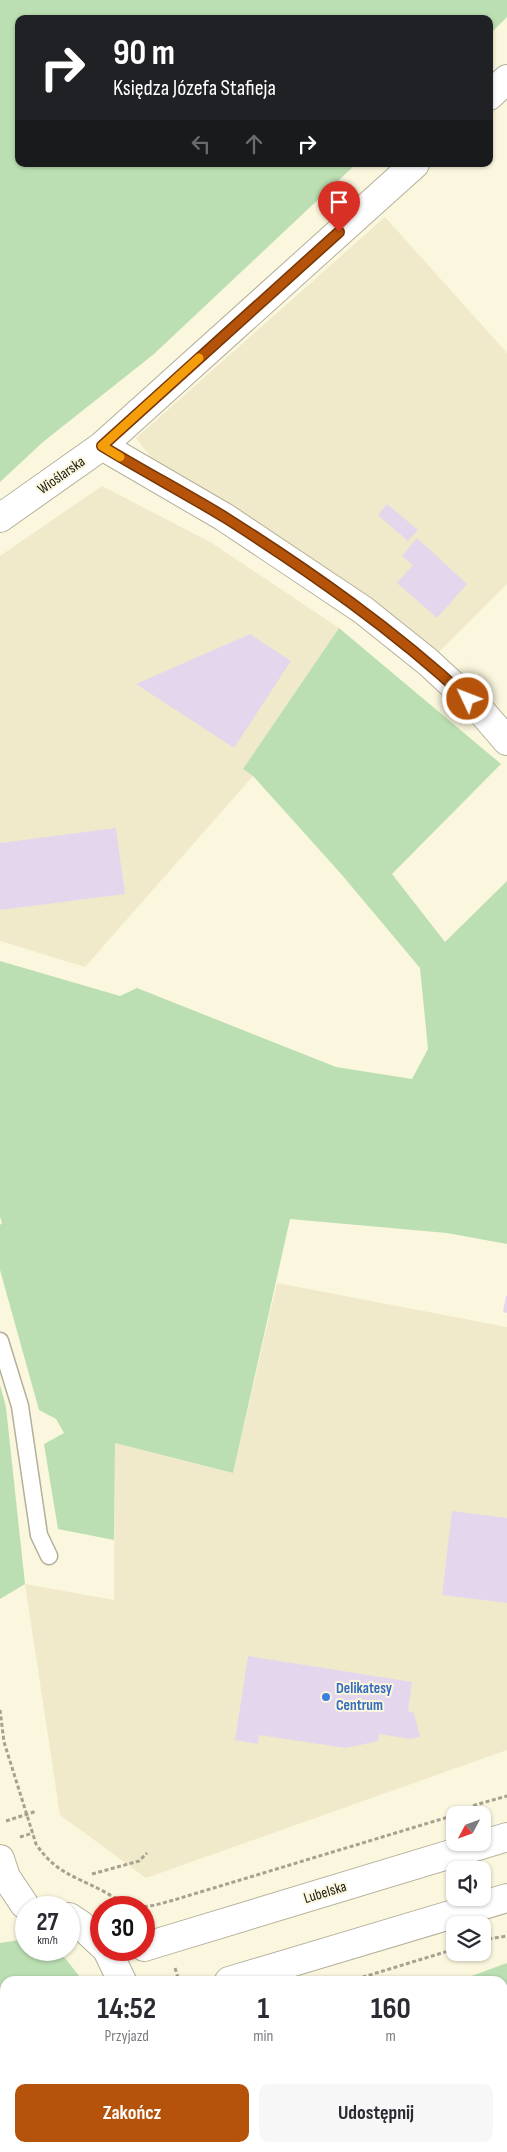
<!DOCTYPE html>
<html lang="pl">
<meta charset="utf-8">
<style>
body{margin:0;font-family:"Sofia Sans Condensed",sans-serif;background:#f7f7f7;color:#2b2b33;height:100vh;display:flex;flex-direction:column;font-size:19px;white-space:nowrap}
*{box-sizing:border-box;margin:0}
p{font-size:16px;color:#7c7c81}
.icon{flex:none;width:28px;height:28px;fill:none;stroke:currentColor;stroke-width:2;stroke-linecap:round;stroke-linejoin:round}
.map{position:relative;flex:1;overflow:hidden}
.panel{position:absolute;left:0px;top:1976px;width:508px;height:176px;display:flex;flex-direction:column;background:#fff;border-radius:15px 15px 0 0;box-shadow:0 1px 4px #0004}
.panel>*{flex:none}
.top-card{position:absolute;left:15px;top:15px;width:478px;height:152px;border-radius:10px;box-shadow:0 1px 4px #0004;background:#202124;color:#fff;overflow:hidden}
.needle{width:32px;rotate:229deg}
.fabs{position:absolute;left:446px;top:1806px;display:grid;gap:10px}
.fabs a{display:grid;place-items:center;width:45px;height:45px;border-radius:10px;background:#fff;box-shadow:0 1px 4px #0004;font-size:25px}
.speed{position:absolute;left:15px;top:1896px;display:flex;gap:10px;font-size:25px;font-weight:700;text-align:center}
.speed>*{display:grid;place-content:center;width:65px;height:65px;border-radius:50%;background:#fff;box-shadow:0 1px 4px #0004;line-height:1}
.speed small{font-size:12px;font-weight:400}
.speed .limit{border:8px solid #d22;background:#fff;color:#111}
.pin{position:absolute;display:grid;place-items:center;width:42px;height:42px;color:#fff;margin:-51px -21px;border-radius:50% 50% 50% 0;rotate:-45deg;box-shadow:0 0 5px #0007}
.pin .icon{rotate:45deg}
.me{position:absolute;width:55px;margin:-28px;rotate:313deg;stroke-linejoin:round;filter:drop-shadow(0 0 4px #0008)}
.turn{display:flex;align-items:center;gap:18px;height:105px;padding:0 15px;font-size:22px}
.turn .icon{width:65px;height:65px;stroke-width:2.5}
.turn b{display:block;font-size:35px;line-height:42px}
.lanes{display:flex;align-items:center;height:48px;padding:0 15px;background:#0003;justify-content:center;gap:25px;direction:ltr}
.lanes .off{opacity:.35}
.eta{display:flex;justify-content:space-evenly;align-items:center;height:85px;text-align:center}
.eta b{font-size:30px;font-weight:700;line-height:35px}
.primary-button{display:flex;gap:10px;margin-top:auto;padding:10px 15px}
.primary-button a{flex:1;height:58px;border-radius:10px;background:#b45309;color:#fff;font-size:20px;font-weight:700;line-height:58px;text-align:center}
.primary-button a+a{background:#f7f7f7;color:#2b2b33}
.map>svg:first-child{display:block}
</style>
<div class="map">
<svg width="507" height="2152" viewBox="0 0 507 2152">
<rect width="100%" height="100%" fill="#fbf7de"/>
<!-- built -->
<g fill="#f0eaca">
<polygon points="385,217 507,353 507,584 437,654 379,605 301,551 157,465 136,438"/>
<polygon points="102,486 212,543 339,628 243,769 253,776 85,967 0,941 0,556"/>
<polygon points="277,1283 507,1327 507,1750 146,1878 60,1815 25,1584 114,1600 115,1443 233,1473"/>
</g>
<!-- green -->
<g fill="#bbdfb3">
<polygon points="0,0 507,0 507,17 489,35 489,19 19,19 19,164 356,164 154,354 43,442 0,482"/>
<polygon points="339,628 501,764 392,874 445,942 507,881 507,1244 447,1233 290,1219 233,1473 115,1443 114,1540 58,1529 44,1444 64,1433 56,1419 39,1410 0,1270 0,1225 2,1223 0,1217 0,961 120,996 137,988 336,1067 412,1079 428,1049 420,968 342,875 253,776 243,769"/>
<polygon points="0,1385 6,1407 25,1584 0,1599"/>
<polygon points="19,1940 26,1942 26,1950 52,1950 65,1958 83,1981 5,1981 5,2089 0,2087 0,1943"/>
<polygon points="507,1963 507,2152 278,2152 275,2148 502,2148 502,1981 458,1981"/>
</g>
<!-- building -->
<g fill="#e4d7ed">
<polygon points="387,504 418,530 408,541 378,515"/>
<polygon points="417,538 467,584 437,618 397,583 413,565 402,556"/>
<polygon points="250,634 291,661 234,748 136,684"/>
<polygon points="116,828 125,894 0,910 0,843"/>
<polygon points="506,1296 507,1296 507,1313 503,1312"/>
<polygon points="452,1511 507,1518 507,1603 442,1595"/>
<polygon points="248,1656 412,1682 408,1711 414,1713 420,1737 410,1739 379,1734 378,1741 346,1748 259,1735 258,1744 235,1740"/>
</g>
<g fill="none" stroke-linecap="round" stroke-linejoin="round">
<!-- service casing -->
<g stroke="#b4af99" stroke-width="19">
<g id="service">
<polyline points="0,1341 20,1406 39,1535 49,1556"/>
<polyline points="193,2152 193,2148"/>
</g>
</g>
<!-- minor casing -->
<g stroke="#b4af99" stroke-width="30">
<g id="minor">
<polyline points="489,96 507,79"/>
<polyline points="102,446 224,517 363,610 428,662 481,711 507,741"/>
<polyline points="0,518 102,446 415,164"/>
</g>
</g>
<!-- secondary casing -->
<g stroke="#b4af99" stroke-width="30">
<g id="secondary">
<polyline points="0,1859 6,1877 24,1904"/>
<polyline points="69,1917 81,1925 101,1944"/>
<polyline points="144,1947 507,1837"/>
<polyline points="107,1950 122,1981"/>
<polyline points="229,1981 507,1898"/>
<polyline points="0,2124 5,2125"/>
<polyline points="18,2148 21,2152"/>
<polyline points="88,2148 89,2152"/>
</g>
</g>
<!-- path -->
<g stroke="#a6a290" stroke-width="3" stroke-dasharray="4 2.5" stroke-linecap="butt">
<path d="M 0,1710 L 4,1742 L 36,1844 C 55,1872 72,1875 101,1890 C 113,1896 122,1904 136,1906 C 149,1908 162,1903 174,1900 L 455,1815"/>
<polyline points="456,1815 475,1805 507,1796"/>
<polyline points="6,1821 37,1811"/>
<polyline points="20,1837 33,1833"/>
<polyline points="92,1874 139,1861 147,1853"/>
<polyline points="482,1940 507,1936"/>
<polyline points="175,1968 179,1981"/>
<polyline points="350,1981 455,1949"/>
<polyline points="124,2148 124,2152"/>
</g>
<!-- service -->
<use href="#service" stroke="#fff" stroke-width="16"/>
<!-- minor -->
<use href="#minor" stroke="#fff" stroke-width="28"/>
<!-- secondary -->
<use href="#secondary" stroke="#fff" stroke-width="28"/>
</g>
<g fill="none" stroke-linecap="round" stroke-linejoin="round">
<!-- route casing -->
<g stroke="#753606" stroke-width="12">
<path id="route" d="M 339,232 L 102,446 C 143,471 185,493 226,518 C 311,572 394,630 468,699"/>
</g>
<!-- route -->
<use href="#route" stroke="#b45309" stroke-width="9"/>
<!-- slow -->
<polyline stroke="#f59e0b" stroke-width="9" points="120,457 102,446 199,358"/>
</g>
<!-- markers -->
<circle fill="#3f7fe0" stroke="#fbf7de" stroke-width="2" cx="326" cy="1697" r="5"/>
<g text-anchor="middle" stroke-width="4" stroke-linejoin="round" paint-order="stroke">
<!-- street labels -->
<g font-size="15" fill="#222018" stroke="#fbf7de">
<text transform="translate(61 475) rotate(-35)" y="5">Wioślarska</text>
<text transform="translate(325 1892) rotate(-17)" y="5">Lubelska</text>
</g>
<!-- shop labels -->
<g font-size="15" font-weight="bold" fill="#366cbe" stroke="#fbf7de" text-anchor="start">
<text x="336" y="1693">Delikatesy<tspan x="336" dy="17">Centrum</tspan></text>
</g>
</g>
</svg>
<div class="fabs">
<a><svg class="needle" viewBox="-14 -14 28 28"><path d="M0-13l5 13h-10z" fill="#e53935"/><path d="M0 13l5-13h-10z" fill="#7c7c81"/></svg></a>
<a><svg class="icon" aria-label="sound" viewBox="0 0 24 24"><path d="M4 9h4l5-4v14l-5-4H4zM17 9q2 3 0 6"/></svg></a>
<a><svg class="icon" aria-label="layers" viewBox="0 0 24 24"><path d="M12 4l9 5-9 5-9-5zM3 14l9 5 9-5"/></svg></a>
</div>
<div class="speed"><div>27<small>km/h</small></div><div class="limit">30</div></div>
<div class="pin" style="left:339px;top:232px;background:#d93025"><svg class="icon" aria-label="arrive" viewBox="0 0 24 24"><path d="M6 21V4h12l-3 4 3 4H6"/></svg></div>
<svg class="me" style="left:468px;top:699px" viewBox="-20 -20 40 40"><circle r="17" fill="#b45309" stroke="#fff" stroke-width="3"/><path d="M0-11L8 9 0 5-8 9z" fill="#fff"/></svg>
<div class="top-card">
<div class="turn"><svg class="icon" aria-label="right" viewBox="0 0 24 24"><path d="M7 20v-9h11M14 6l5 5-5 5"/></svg><div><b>90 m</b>Księdza Józefa Stafieja</div></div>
<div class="lanes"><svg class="icon off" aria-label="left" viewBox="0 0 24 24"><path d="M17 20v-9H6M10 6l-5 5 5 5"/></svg><svg class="icon off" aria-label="ahead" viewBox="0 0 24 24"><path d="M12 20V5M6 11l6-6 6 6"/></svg><svg class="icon" aria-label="right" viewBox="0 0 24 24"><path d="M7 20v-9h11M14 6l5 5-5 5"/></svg></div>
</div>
<section class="panel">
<div class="eta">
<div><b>14:52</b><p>Przyjazd</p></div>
<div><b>1</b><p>min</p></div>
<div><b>160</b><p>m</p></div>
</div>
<div class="primary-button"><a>Zakończ</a><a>Udostępnij</a></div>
</section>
</div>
